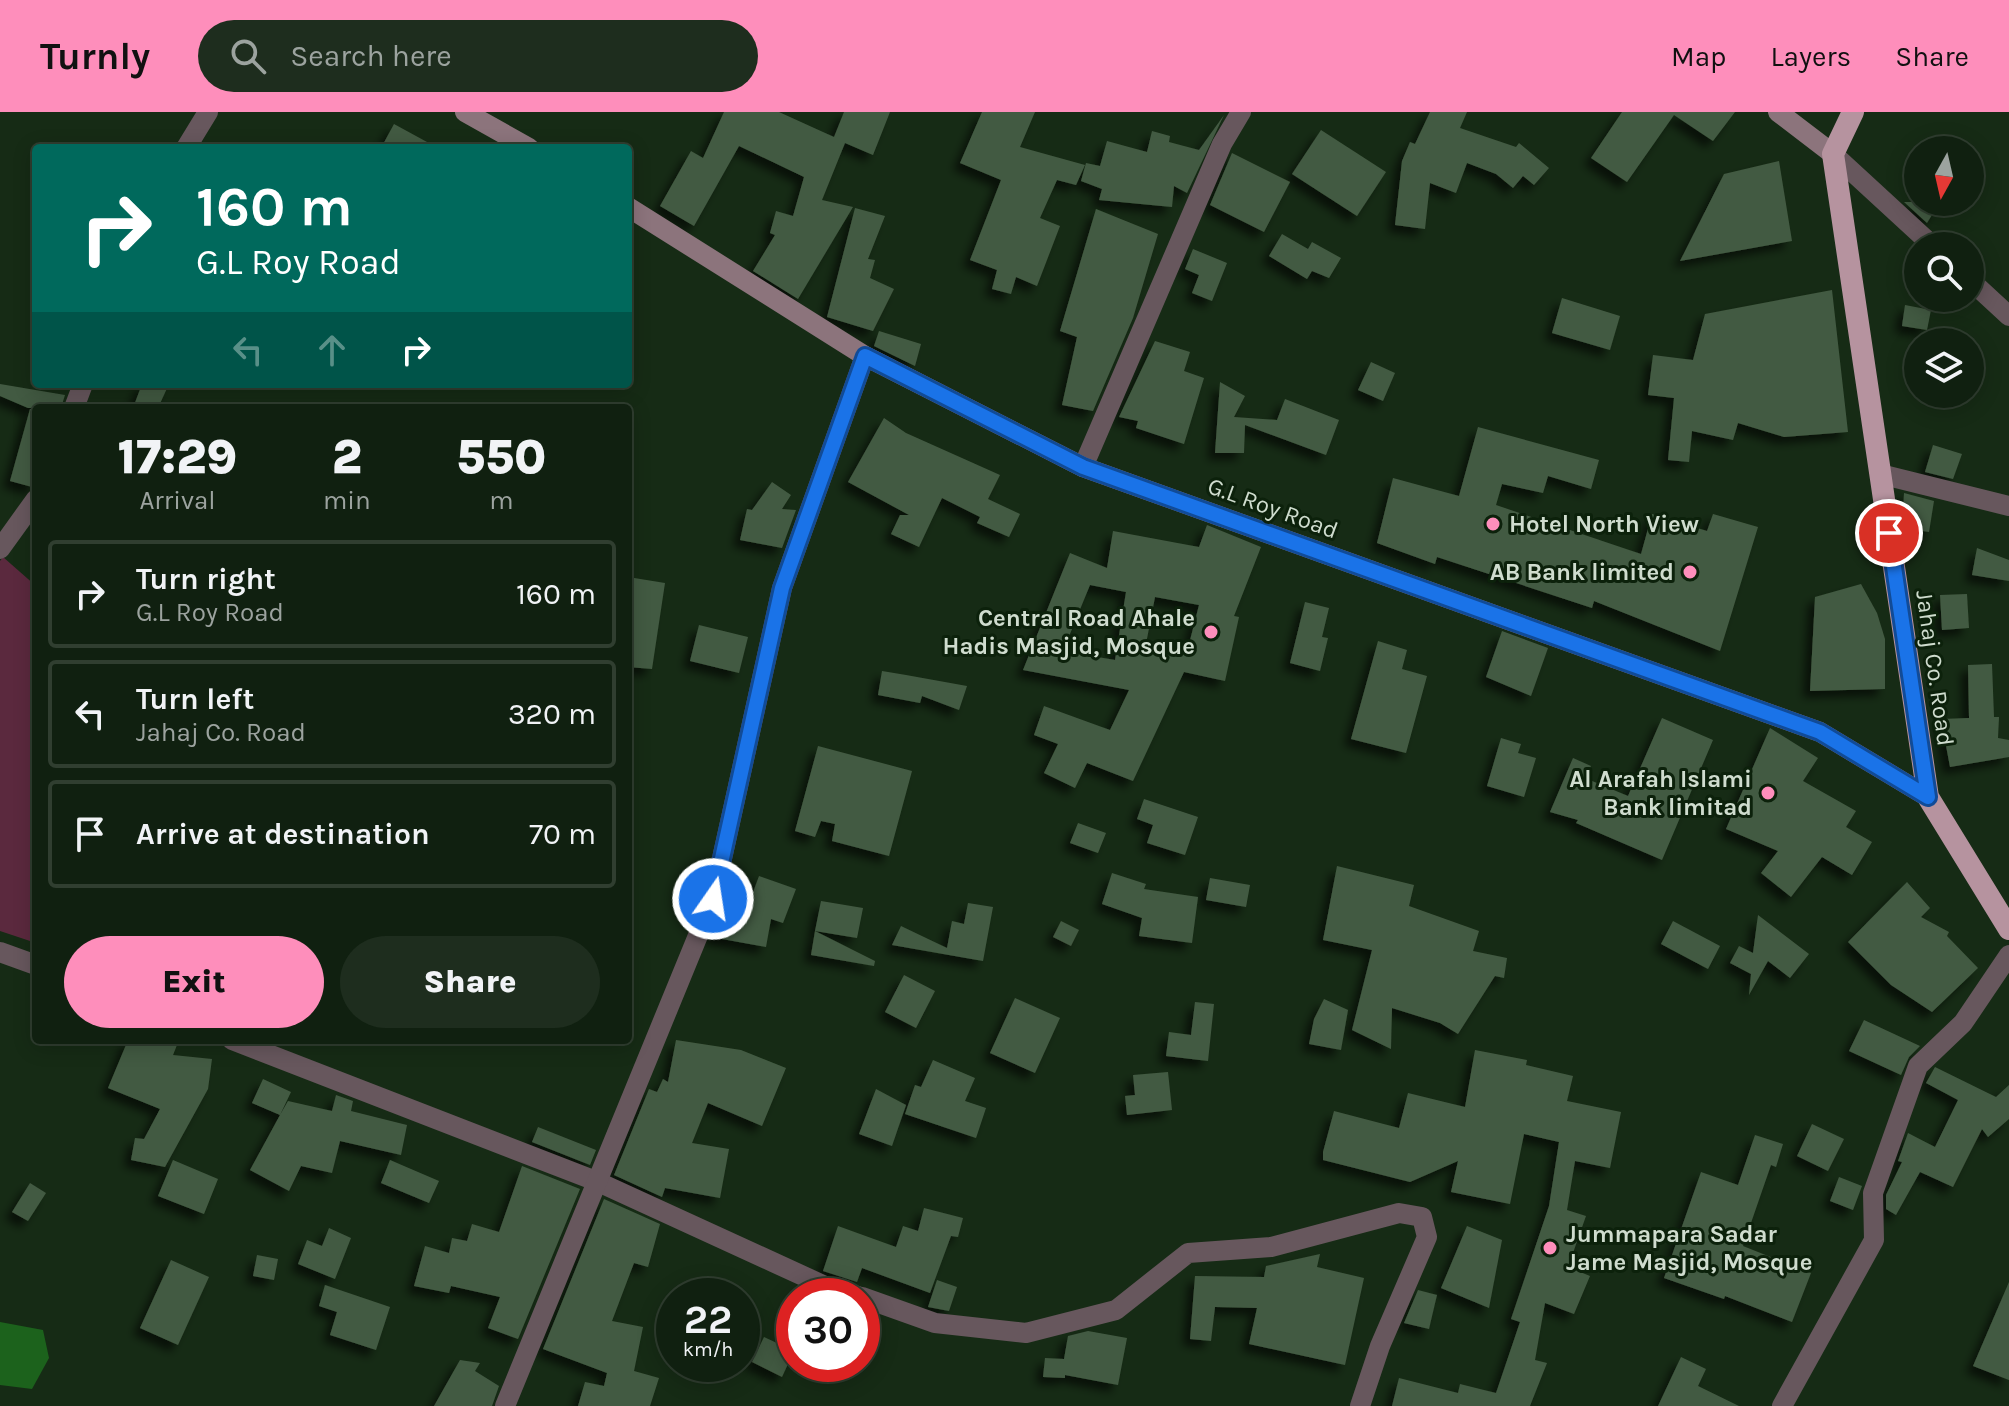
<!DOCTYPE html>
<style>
body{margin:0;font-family:Karla,sans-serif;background:#1e2d1e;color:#f1f3f6;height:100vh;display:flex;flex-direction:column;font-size:30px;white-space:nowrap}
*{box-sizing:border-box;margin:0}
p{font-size:26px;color:#9ca39f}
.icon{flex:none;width:44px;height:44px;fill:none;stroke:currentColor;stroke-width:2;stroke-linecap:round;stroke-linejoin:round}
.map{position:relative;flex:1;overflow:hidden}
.sheet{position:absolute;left:32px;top:292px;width:600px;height:640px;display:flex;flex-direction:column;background:#102010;border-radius:8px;box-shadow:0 4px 20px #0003,0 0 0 2px #303e30}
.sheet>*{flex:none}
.top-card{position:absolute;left:32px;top:32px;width:600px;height:244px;border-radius:8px;box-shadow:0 4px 20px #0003,0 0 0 2px #303e30;background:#00695c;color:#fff;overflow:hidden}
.needle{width:52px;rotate:188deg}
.fabs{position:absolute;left:1904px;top:24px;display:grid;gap:16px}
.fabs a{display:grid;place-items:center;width:80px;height:80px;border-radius:50%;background:#102010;box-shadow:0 4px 20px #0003,0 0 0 2px #303e30;font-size:40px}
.speed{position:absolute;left:656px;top:1166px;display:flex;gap:16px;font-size:40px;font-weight:700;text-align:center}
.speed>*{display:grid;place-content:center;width:104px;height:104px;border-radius:50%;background:#102010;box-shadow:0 4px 20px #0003,0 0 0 2px #303e30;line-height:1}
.speed small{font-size:20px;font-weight:400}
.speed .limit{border:12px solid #d22;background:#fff;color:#111}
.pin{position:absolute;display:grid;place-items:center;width:68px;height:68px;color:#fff;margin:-34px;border:4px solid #fff;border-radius:50%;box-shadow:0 2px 8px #0007}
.me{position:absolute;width:88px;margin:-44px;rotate:13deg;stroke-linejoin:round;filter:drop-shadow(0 0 6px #0008)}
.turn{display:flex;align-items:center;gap:28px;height:168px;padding:0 32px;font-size:36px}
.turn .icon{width:104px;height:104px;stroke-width:2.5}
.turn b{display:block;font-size:56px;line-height:68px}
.lanes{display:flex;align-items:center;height:76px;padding:0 32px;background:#0003;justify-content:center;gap:40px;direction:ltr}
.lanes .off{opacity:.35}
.eta{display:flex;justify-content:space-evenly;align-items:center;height:136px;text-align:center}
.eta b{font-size:48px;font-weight:800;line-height:56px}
.cta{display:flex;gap:16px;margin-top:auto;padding:16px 32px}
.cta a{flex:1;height:92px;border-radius:48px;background:#fe8ebb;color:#111;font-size:32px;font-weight:800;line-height:92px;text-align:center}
.cta a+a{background:#1e2d1e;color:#f1f3f6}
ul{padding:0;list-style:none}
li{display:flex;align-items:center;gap:24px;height:108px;margin:0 16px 12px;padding:0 16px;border:4px solid #303e30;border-radius:8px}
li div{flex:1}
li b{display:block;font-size:30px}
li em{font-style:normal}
header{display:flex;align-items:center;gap:48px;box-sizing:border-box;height:112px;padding:0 40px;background:#fe8ebb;color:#111}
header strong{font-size:38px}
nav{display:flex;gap:44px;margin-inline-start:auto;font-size:28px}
.search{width:560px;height:72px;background:#1e2d1e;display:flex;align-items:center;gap:20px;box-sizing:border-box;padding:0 28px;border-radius:44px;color:#9ca39f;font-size:30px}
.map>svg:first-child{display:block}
</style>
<header>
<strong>Turnly</strong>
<div class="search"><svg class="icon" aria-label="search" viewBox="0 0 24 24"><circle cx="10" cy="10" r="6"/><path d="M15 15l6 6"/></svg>Search here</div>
<nav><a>Map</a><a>Layers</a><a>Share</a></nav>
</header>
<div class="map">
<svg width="2009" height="1294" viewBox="0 0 2009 1294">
<defs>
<filter id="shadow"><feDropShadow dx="-7" dy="7" stdDeviation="4" flood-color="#0009"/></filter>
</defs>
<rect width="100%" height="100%" fill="#162b15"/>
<!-- green -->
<polygon fill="#5b293e" points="3,445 36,474 36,831 0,819 0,449"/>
<!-- water -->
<polygon fill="#1c621c" points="0,1210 43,1218 49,1246 32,1277 0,1273"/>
<!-- building -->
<g fill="#435a42" fill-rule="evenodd" filter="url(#shadow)">
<polygon points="724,0 779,0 834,25 844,0 890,0 873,43 845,31 822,88 853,95 798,187 753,159 775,123 770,121 776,99 793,104 804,65 739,34 694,114 660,94 691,39 703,46"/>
<polygon points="982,0 1035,0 1020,35 1085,53 1076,73 1057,68 1040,106 1060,114 1037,174 1016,165 1011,182 992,177 997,158 970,148 1001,68 960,51"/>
<polygon points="1430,0 1467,0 1460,16 1516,35 1519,31 1549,56 1534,73 1523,64 1513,76 1496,62 1467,51 1456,81 1430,71 1425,117 1395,113 1402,49 1410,30 1415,32"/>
<polygon points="1622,0 1735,0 1713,29 1674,3 1627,70 1591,46"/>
<polygon points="1224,3 1187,81 1174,74 1172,95 1099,88 1102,77 1081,69 1086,51 1100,54 1107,29 1147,40 1152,19 1170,24 1169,30 1199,38"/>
<polygon points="394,12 438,36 381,36"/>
<polygon points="1321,18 1386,60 1357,104 1292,62"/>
<polygon points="1232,41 1290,70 1264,120 1210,93"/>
<polygon points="1779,49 1792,129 1680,149 1724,62"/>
<polygon points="1904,90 1940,90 1927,111"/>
<polygon points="855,96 885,104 868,147 875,148 870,166 894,177 873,219 827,205"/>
<polygon points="1096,97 1158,122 1133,206 1093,299 1062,293 1077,225 1060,219"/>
<polygon points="1282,122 1308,137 1312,130 1341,146 1329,166 1312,159 1307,167 1269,144"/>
<polygon points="1193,137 1227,151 1212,189 1192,181 1199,163 1185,157"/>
<polygon points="1832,178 1848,320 1784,325 1738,311 1733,328 1692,319 1689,350 1668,348 1674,286 1648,283 1653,243 1693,248 1705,202"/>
<polygon points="1562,186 1620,204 1610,238 1552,221"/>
<polygon points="1905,193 1931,198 1927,218 1902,214"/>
<polygon points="879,219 921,232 915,254 874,234"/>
<polygon points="1155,229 1190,240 1184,259 1204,266 1184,332 1136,316 1138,309 1119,305"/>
<polygon points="1371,250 1395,261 1383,289 1358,278"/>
<polygon points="1220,270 1245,284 1234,305 1277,308 1285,287 1339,308 1326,343 1245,313 1244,341 1215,341"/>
<polygon points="0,272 65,283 61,296 28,296 0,284"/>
<polygon points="142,272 169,272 158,296 133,296"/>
<polygon points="30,297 36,297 36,374 32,375 10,369"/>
<polygon points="884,306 906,321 1000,363 988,387 1020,402 1009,425 977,411 980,405 942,386 919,435 891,422 900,403 909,403 848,370"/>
<polygon points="1478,315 1599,348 1591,377 1548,364 1543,381 1502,372 1496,393 1641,442 1652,402 1707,419 1713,402 1758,415 1720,539 1594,489 1592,496 1437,445 1435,452 1377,431 1393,366 1459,384"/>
<polygon points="1933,333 1962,342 1953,367 1925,360"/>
<polygon points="772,370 791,383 782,397 796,398 782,436 740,428 747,397 752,398"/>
<polygon points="1904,381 1934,389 1929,420 1902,416"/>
<path d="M 1207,413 L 1261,435 L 1234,504 L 1239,505 L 1225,569 L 1184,560 L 1133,669 L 1087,651 L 1075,676 L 1044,661 L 1058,632 L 1034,623 L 1044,594 L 1110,618 L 1129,578 L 1023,558 L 1070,441 L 1107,456 L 1113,419 L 1199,435 ZM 1090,473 L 1126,480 L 1115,548 L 1063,539 ZM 1155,485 L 1199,493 L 1187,540 L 1146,532 Z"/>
<polygon points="1977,436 2009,448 2009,469 1972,463"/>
<polygon points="628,465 665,471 652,557 628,555"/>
<polygon points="1861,472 1877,501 1885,527 1885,577 1810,579 1815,485"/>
<polygon points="1967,482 1969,516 1942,518 1940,483"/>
<polygon points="1305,490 1329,496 1322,525 1328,526 1320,559 1290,551"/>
<polygon points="699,513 748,525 739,561 690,549"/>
<polygon points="1502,519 1548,536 1531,584 1486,565"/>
<polygon points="1378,529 1407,538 1402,557 1427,564 1406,641 1351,627"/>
<polygon points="1992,552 1994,605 1999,605 1998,626 2009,628 2009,645 1950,655 1941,607 1969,606 1968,553"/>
<polygon points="882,559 906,563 967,574 959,598 922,584 920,591 878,583"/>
<polygon points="1662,606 1713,628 1662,748 1576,711 1578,708 1550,700 1573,646 1591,654 1585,666 1628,684"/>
<polygon points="1770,616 1818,646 1803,669 1856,699 1846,715 1872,730 1852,763 1822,745 1791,785 1761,761 1778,739 1726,717"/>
<polygon points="1501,626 1521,632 1518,641 1536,646 1524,685 1487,674"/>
<polygon points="818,634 912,659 889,744 832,729 835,712 821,709 815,725 795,719"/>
<polygon points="1144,687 1198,705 1185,743 1147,731 1153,713 1137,707"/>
<polygon points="1078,711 1106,721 1098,741 1070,731"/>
<polygon points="1337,754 1414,773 1409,794 1479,819 1473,839 1507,846 1504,866 1495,864 1458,922 1440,911 1392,896 1391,937 1352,918 1372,838 1323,828"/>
<polygon points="1112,761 1146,772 1144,777 1198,785 1192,831 1139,824 1142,806 1102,792"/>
<polygon points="759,764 796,777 783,811 771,807 766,835 711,825 723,798 745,802"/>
<polygon points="1210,766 1250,773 1246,795 1206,788"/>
<polygon points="1907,770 1930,796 1921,805 1949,820 1947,824 1978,856 1932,900 1891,873 1848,830"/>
<polygon points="821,789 863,796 857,826 815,819"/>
<polygon points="968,791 993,795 983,849 892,833 901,814 947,836 952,809 964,812"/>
<polygon points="1758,803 1809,842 1790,866 1768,849 1749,883 1751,862 1730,851 1739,834 1753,841"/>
<polygon points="1061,809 1079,818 1071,834 1053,825"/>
<polygon points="1673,809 1720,834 1708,857 1661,832"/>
<polygon points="815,819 875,849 874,854 811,843"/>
<polygon points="904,863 935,879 916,916 885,900"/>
<polygon points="1015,886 1060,906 1035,961 990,941"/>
<polygon points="1324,887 1348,898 1341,938 1309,932 1314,907"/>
<polygon points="1195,890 1214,892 1208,949 1166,944 1169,920 1191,923"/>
<polygon points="1864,908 1920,934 1909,945 1901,963 1849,939"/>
<polygon points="128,928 179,928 173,943 212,947 208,977 165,1055 131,1048 135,1026 144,1027 160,997 108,976"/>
<polygon points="676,928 741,938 786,956 762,1014 708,991 692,1031 729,1037 720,1086 665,1076 662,1085 614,1063 649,977 657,980 663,967 668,970"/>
<polygon points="1475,938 1527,948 1526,953 1573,964 1567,989 1621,1000 1610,1056 1575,1049 1567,1098 1586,1104 1568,1155 1590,1164 1574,1202 1545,1191 1535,1248 1547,1251 1530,1294 1392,1294 1399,1266 1458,1281 1460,1272 1496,1281 1520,1210 1511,1207 1549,1094 1559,1030 1524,1022 1510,1092 1451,1080 1458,1049 1410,1070 1323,1048 1323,1040 1334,999 1399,1016 1408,981 1465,995"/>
<polygon points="933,948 975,966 965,989 986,996 976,1026 905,1002 915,973 921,975"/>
<polygon points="1935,955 1996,985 2009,973 2009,1007 1988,1025 1982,1017 1953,1075 1920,1060 1896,1103 1886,1097 1886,1083 1902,1050 1898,1049 1908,1021 1935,1035 1958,988 1926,971"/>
<polygon points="1168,960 1172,998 1127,1003 1125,984 1135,983 1133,963"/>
<polygon points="263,967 291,980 280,1003 288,989 332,999 336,983 353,989 351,999 407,1013 401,1043 340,1029 332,1061 301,1054 289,1079 250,1058 280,1003 252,991"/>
<polygon points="876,977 906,993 892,1034 859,1022"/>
<polygon points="1812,1012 1844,1027 1828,1059 1797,1044"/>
<polygon points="538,1015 596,1038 590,1053 532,1030"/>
<polygon points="1755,1023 1783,1032 1776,1055 1771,1053 1743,1134 1811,1161 1792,1210 1725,1184 1724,1187 1664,1166 1701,1060 1738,1073"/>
<polygon points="173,1048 218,1067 204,1102 158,1084"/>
<polygon points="390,1048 439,1069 429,1091 381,1071"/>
<polygon points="522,1054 580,1077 518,1227 488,1216 500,1185 451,1174 449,1181 414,1174 425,1134 449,1141 452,1126 467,1129 472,1112 499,1120"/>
<polygon points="1839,1065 1862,1074 1853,1098 1830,1089"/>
<polygon points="30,1071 46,1081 28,1109 12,1100"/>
<polygon points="604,1087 660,1112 648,1155 634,1151 612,1209 643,1215 634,1259 659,1266 650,1294 578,1294 585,1270 604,1274 607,1261 543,1237"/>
<polygon points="924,1096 963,1106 958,1125 951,1124 930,1181 862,1156 857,1170 823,1159 838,1114 896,1135 903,1114 918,1119"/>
<polygon points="1467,1114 1502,1128 1489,1196 1441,1176"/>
<polygon points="329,1116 351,1126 335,1167 298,1152 307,1128 322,1134"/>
<polygon points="1320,1142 1317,1155 1364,1166 1345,1253 1249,1232 1257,1196 1215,1195 1211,1229 1190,1227 1195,1164 1264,1165 1266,1154"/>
<polygon points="257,1143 278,1147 274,1168 253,1164"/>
<polygon points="171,1148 209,1165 178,1233 140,1216"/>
<polygon points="937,1168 957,1175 949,1199 928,1195"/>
<polygon points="2009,1170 2009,1268 1973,1254"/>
<polygon points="325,1173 390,1195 376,1238 330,1223 337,1200 319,1194"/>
<polygon points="1418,1178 1437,1183 1429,1217 1404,1211"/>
<polygon points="1088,1219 1127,1226 1118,1273 1065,1263 1065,1266 1043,1265 1045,1246 1064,1247 1068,1224"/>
<polygon points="764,1225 794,1239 782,1265 752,1250"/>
<polygon points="1681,1245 1706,1257 1698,1274 1739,1294 1658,1294"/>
<polygon points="460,1248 480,1251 475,1259 499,1274 492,1294 434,1294"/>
</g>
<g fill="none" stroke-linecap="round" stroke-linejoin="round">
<!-- minor -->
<g stroke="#67575d" stroke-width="20">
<polyline points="186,36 208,0"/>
<polyline points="74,296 83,272"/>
<polyline points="1083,355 1222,32 1241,0"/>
<polyline points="1880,362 2009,394"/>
<polyline points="0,437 36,387"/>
<polyline points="0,840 36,853"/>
<polyline points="232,928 596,1069 836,1179 858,1184"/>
<polyline points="862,1185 935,1211 1026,1221 1116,1198 1188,1141 1271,1135 1399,1101 1422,1105 1427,1125 1380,1234 1360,1294"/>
<polyline points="505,1294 713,787 782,476 865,244"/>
<polyline points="1782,1294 1874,1128 1873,1081 1918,954 1963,911 2009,843"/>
</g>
<!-- tertiary -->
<g stroke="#67575d" stroke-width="20">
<polyline points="1833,42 1933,134"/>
<polyline points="1970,168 2009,204"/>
</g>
<!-- secondary -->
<g stroke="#8c747c" stroke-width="20">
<polyline points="465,0 529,36"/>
<polyline points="1778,0 1833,42"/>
<polyline points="628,95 865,244 1083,355 1820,620 1928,685"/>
</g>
<!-- trunk -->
<polyline stroke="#b6939f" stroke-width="22" points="1853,0 1833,42 1928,685 2009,817"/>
</g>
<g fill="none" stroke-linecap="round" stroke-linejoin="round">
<!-- route casing -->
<g stroke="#114b97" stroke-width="20">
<polyline id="route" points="713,787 782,476 865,244 1083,355 1820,620 1928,685 1889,421"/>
</g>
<!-- route -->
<use href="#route" stroke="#1a73e8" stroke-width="14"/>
</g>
<!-- markers -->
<g fill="#fe8ebb" stroke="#0c210b" stroke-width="3">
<circle cx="1493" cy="412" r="8"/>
<circle cx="1690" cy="460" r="8"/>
<circle cx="1211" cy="520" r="8"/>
<circle cx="1768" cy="681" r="8"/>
<circle cx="1550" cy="1136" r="8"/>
</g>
<g text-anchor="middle" stroke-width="6" stroke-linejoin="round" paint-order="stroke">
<!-- street labels -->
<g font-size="24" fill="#cfdcce" stroke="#0c210b">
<text transform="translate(1273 396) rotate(20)" y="8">G.L Roy Road</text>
<text transform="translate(1935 556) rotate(82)" y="8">Jahaj Co. Road</text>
</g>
<!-- poi labels -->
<g font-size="24" font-weight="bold" fill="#cfdcce" stroke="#0c210b" text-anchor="end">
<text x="1509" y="420" text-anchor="start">Hotel North View</text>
<text x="1674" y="468">AB Bank limited</text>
<text x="1195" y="514">Central Road Ahale<tspan x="1195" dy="28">Hadis Masjid, Mosque</tspan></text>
<text x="1752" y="675">Al Arafah Islami<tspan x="1752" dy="28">Bank limitad</tspan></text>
<text x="1566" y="1130" text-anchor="start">Jummapara Sadar<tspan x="1566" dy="28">Jame Masjid, Mosque</tspan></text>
</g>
</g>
</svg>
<div class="fabs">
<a><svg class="needle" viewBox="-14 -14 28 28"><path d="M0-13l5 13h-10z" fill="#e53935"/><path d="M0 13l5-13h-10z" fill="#9ca39f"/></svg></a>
<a><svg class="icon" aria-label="search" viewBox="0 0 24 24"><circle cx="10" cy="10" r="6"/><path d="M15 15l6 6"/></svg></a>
<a><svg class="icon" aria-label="layers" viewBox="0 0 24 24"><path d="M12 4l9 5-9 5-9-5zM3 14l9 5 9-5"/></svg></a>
</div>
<div class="speed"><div>22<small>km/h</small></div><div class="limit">30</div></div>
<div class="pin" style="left:1889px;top:421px;background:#d93025"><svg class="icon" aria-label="arrive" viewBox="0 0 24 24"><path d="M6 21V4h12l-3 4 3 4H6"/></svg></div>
<svg class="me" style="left:713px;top:787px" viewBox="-20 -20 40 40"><circle r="17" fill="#1a73e8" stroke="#fff" stroke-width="3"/><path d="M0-11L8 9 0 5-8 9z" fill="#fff"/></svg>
<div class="top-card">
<div class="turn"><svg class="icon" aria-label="right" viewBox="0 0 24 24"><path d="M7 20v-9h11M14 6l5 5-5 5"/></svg><div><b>160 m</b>G.L Roy Road</div></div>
<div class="lanes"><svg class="icon off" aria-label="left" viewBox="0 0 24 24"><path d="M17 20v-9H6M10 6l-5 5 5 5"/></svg><svg class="icon off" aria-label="ahead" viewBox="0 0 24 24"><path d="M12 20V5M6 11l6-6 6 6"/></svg><svg class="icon" aria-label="right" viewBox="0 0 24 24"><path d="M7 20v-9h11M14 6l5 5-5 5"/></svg></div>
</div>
<section class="sheet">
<div class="eta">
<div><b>17:29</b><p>Arrival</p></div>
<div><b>2</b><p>min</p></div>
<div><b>550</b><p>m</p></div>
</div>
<ul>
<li><svg class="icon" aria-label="right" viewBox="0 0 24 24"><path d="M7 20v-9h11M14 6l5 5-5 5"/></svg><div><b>Turn right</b><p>G.L Roy Road</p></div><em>160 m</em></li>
<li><svg class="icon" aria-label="left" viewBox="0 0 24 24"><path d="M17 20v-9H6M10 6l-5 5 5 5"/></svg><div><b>Turn left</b><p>Jahaj Co. Road</p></div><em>320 m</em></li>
<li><svg class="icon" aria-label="arrive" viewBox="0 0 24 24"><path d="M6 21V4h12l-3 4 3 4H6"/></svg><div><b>Arrive at destination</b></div><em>70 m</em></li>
</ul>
<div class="cta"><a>Exit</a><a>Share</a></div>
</section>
</div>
